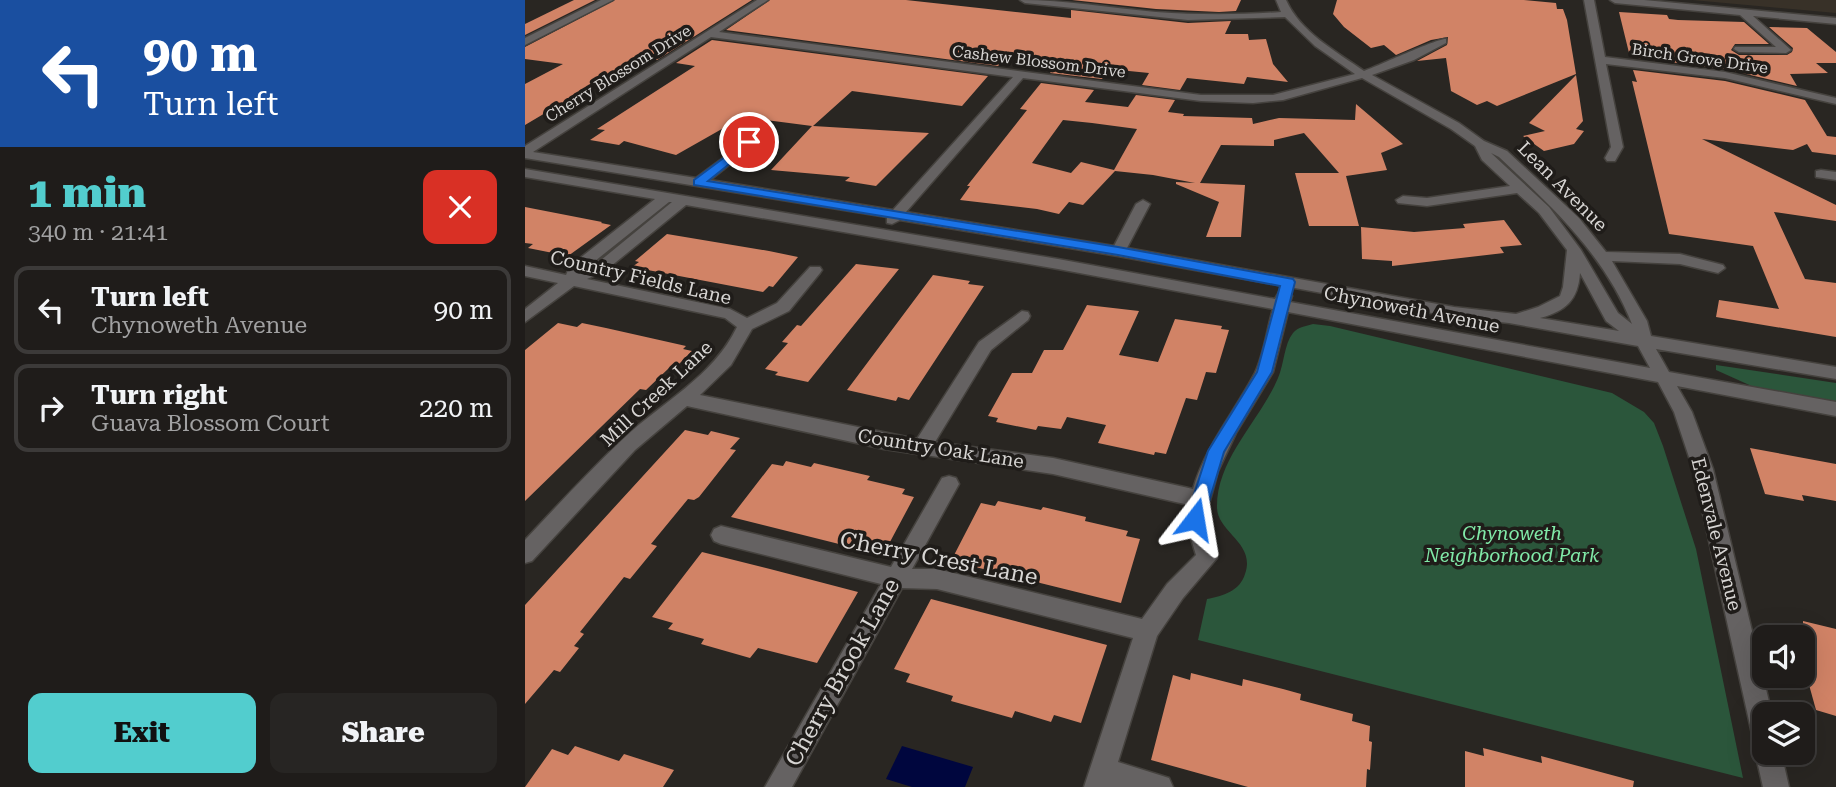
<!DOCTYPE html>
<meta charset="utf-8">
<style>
body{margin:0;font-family:"Roboto Serif",serif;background:#272523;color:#f1f3f6;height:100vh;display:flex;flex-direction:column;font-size:26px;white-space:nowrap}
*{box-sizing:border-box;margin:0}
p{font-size:23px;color:#a1a1a2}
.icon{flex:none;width:38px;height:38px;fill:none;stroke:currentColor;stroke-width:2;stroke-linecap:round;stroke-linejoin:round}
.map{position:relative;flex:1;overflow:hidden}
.side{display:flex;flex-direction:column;background:#1f1c1a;width:525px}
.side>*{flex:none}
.hud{background:#1a4fa0;color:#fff;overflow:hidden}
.controls{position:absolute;left:1227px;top:625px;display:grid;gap:14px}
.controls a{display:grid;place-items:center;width:63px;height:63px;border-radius:14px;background:#1f1c1a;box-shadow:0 7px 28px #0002,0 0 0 2px #3c3a39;font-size:35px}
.pin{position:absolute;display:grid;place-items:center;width:60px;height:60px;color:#fff;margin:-30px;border:4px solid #fff;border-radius:50%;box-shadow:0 2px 7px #0007}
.me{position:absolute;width:77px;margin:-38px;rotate:14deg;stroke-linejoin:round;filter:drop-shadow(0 0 5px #0008)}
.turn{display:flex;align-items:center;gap:24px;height:147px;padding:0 28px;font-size:32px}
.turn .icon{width:91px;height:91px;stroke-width:2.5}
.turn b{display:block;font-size:49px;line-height:60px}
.round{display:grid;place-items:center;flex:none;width:74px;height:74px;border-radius:14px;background:#272523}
.head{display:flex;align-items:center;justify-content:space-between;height:119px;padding:0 28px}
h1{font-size:42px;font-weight:800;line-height:52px;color:#52cdce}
.cta{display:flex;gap:14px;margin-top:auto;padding:14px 28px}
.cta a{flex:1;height:80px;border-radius:14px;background:#52cdce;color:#111;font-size:28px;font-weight:800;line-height:80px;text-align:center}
.cta a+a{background:#272523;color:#f1f3f6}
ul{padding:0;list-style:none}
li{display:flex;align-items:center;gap:21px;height:88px;margin:0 14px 10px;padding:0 14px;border:4px solid #3c3a39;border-radius:14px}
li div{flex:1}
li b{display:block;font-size:26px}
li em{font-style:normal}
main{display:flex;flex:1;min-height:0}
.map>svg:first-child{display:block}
</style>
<main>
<section class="side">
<div class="hud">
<div class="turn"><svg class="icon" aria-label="left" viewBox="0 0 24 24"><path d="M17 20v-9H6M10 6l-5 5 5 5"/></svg><div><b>90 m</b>Turn left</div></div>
</div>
<div class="head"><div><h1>1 min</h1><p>340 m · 21:41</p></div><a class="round" style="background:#d93025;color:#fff"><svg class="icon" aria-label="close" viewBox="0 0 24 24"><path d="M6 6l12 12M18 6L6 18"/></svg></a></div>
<ul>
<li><svg class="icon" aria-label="left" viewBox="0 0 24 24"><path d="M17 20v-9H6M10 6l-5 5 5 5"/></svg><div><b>Turn left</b><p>Chynoweth Avenue</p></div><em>90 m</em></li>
<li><svg class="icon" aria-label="right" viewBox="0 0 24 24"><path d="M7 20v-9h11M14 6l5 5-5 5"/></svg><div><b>Turn right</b><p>Guava Blossom Court</p></div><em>220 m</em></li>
</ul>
<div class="cta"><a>Exit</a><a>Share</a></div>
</section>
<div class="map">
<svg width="1311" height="787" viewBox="0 0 1311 787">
<rect width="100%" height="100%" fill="#292622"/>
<!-- built -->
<polygon fill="#383128" points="1167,0 1311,0 1311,13"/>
<!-- green -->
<g fill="#2b563b">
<path d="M 788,324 L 805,326 L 1087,393 L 1119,412 L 1129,423 L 1138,446 L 1171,549 L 1218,778 L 673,640 L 682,599 C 698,596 715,591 720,574 C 731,543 693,533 692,508 C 691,459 735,421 753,378 C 759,365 759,344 768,333 C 773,327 781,326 788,324 Z"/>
<polygon points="1191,365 1311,383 1311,403 1231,388 1191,370"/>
</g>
<!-- water -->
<polygon fill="#00063e" points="377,746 448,767 440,787 387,787 361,779"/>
<!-- building -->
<g fill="#d18366" fill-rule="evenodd">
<polygon points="49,0 70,0 0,35 0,24"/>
<polygon points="90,0 227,0 132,60 113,58 0,125 0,84 38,64 0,59 0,47"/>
<polygon points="245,0 381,0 546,18 546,10 663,23 706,21 700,34 723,34 724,40 741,39 748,64 763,82 722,77 719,84 662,78 655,90 617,85 624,73 584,69 577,79 525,73 532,62 482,56 473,66 201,30"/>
<polygon points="547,0 716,0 711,11 694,12 631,9"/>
<polygon points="812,0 999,0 1031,3 1032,9 1038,9 1042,20 1051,74 972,106 962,101 952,105 926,91 921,58 892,61 922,45 923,37 906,40 871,55 859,45 846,48 819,27 808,14"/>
<polygon points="1094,12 1142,15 1144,19 1153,20 1219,22 1244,44 1210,44 1206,50 1214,55 1262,55 1267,52 1268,48 1244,27 1282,28 1311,52 1311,63 1291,63 1303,73 1265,74 1272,86 1200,69 1105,57"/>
<polygon points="187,40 463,76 437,106 327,91 288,126 404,133 351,186 320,181 325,177 246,170 287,126 218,117 151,155 99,141 94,145 65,140 80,130 72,129 170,66 151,63"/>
<polygon points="1108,70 1200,81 1280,100 1302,136 1311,137 1311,155 1287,152 1282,144 1268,150 1177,139 1311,205 1311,221 1249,212 1280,279 1311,283 1311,337 1191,317 1194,300 1254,309 1228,246 1144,234 1107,81 1112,82"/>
<polygon points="1051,75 1058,121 1051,129 1059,131 1049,144 1019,151 998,136 1020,131 1004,123"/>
<path d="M 516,83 L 569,90 L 560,102 L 603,107 L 611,95 L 650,100 L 643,112 L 659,114 L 658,116 L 727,118 L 728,124 L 754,118 L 830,120 L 831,104 L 878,144 L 856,153 L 862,170 L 821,176 L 834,226 L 784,226 L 770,173 L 814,173 L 779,133 L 749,140 L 749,146 L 696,145 L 675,183 L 720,185 L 716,237 L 681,237 L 694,202 L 651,184 L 651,182 L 670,183 L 628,175 L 590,171 L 558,205 L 544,202 L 534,214 L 512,209 L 435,200 L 445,186 L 442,186 L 502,110 L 495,109 ZM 538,120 L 567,123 L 612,129 L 589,170 L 556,162 L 546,173 L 507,163 Z"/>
<polygon points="0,207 77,222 76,223 86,225 43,256 3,248 8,244 0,243"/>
<polygon points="979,220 997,245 975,247 979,253 867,266 867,261 837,259 836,227 889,232 940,228 938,224"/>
<polygon points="142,234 244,251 273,257 248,287 244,286 238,292 107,267 114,262 110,261"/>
<polygon points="331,264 374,269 283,382 250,375 253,372 240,369 263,343 257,342 272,325 276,326"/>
<polygon points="408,275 445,281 443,284 459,286 384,400 373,397 371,401 322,390"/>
<polygon points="562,305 614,311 594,355 633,362 650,319 697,326 696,329 704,330 691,373 681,372 672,400 661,398 641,454 630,452 629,455 573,443 581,425 542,417 536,429 513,426 511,430 471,422 473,418 463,416 487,373 507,373 519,350 538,350"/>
<polygon points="33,323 52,327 57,323 81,328 161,346 158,349 167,351 149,369 144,368 121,390 115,389 0,501 0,350"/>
<polygon points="160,430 183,435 186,431 215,438 205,449 211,450 174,497 169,500 163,499 126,544 132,546 105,579 99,577 55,632 59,634 49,646 54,648 35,672 29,670 0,704 0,605"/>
<polygon points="1225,448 1311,464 1311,501 1277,495 1279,501 1240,494"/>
<polygon points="261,461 286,467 289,463 345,476 342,480 380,489 377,494 389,497 358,555 206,517 247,464 258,466"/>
<polygon points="473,501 516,510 518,507 561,517 560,521 603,531 601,536 615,539 596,603 426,561 456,503 470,506"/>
<polygon points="177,552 245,569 333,592 292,663 233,648 225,658 176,644 179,639 143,629 148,623 127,617"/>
<polygon points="406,599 582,645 556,723 529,715 526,722 490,711 487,718 426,701 428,696 381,682 385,674 369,669"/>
<polygon points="1278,621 1311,629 1311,716 1291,710 1278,663"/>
<polygon points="666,673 717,686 718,679 758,689 776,694 775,700 828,714 827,721 845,726 844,741 847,742 845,770 842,769 841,787 723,787 626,760 648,675 665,680"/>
<polygon points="50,746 94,761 99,754 149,770 138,787 0,787 27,749 43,755"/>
<polygon points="958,748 1017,763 1016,756 1109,781 1108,787 940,787 940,751 959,756"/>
</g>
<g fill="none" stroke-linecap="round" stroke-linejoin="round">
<!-- minor casing -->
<g stroke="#45423e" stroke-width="3">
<g id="minor">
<polygon points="76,0 88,0 0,45 0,38"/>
<path d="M 232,0 L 243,0 L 194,32 L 676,95 L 748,95 L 830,74 L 790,46 L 760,17 L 663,20 L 500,3 L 495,0 C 541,0 586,8 631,12 C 673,15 714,15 756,12 L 751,0 L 761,0 C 775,32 812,52 839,71 C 853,66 913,38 921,39 L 921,43 L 889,60 L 847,75 L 934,123 L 959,141 L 982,151 L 1054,218 L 1081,252 L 1155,254 L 1198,265 L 1200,268 L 1193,273 L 1155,264 L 1087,261 L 1122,321 L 1126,336 L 1311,367 L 1311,379 L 1131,349 L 1144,372 L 1311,402 L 1311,416 L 1152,386 L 1167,412 L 1188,469 L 1247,714 L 1239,714 L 1239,752 L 1256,752 L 1264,787 L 1238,787 L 1230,752 L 1234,744 L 1227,734 L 1168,469 L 1149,412 L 1133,382 L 763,312 L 748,372 L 711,433 L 693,471 L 680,519 L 692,558 L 658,598 L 632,636 L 593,762 L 644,778 L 648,787 L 559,787 L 608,638 L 412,589 L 377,588 L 267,787 L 240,787 L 356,584 L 196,544 L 189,541 L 186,535 L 189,529 L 196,526 L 366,567 L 417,478 L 424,476 L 431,478 L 434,484 L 387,569 L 412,569 L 617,619 L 642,584 L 671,555 L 660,519 L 664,505 L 528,474 L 359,449 L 162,406 L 110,450 L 7,561 L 0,563 L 0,540 C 32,506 64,471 98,439 C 137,402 188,377 212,327 L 200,318 L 49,286 L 0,322 L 0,309 L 33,283 L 0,276 L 0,266 L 41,275 L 45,266 L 130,199 L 0,177 L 0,169 L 533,259 L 750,299 L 754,292 L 759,291 L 767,296 L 765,302 L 1125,368 L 1113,346 L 984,323 L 929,317 L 593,256 L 375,220 L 367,224 L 362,223 L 362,217 L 0,158 L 0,146 ZM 186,37 L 488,77 L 368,210 L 185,180 L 228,146 L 230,143 L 224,139 L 171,178 L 8,152 ZM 498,78 L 676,101 L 728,103 L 758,100 L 837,78 L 926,129 L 950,146 L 957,160 L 985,186 L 902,198 L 878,196 L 871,200 L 873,203 L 902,206 L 992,193 L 1014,213 L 1042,250 L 1038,287 L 1035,296 L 1013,307 L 991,314 L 929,307 L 602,248 L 625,204 L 618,200 L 611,204 L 589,246 L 381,212 ZM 966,153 L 974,157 C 1026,206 1080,255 1107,324 L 1093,313 L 1056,250 L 1024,207 ZM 144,202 L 147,202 L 70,265 L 60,269 ZM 161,205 L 533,269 L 748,309 C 742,329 739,354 730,373 C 709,413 681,445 668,489 L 528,458 L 410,442 L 466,350 L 503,320 L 505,316 L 503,312 L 497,311 L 454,342 L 392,439 L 175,395 L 206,365 L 227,329 L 264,311 L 295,273 L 297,270 L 295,267 L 285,267 L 252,303 L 222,318 L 205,309 L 62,279 L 80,271 ZM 1055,273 L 1081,321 L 1094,331 L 1015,318 C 1041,311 1053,300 1055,273 Z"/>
<polygon points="1059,0 1069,0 1080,57 1200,72 1311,98 1311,104 1200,78 1081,64 1098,147 1090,161 1082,161 1080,158 1086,147"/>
<polygon points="1085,0 1119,0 1311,18 1311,24 1228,16 1266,50 1261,53 1214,52 1209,49 1210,47 1251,47 1215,15 1090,3"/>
<polygon points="1296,170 1311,172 1311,180 1291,177 1291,171"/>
</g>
</g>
<!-- minor -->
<use href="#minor" fill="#656262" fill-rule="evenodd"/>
</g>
<!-- route -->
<polygon fill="#1a73e8" stroke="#114b97" stroke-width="2" points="224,139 230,142 228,145 183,181 593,247 768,279 770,282 747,372 699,452 677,525 670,527 664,525 661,519 683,451 732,372 755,286 593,255 169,185 169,180"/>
<g text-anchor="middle" stroke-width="7" stroke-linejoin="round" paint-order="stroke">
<!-- far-street labels -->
<g font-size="16" fill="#d7d5d3" stroke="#1f1c19">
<text transform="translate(1175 58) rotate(8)" y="6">Birch Grove Drive</text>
<text transform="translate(514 61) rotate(7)" y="6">Cashew Blossom Drive</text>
<text transform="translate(93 73) rotate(-32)" y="6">Cherry Blossom Drive</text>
</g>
<!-- street labels -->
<g font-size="19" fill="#d7d5d3" stroke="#1f1c19">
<text transform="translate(1038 186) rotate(45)" y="7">Lean Avenue</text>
<text transform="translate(116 277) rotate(13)" y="7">Country Fields Lane</text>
<text transform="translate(887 309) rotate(11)" y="7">Chynoweth Avenue</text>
<text transform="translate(131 393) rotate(-43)" y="7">Mill Creek Lane</text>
<text transform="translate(416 448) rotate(9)" y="7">Country Oak Lane</text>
<text transform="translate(1192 534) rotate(76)" y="7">Edenvale Avenue</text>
</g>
<!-- park labels -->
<g font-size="19" font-style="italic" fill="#81eaa8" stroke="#1f1c19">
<text x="987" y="540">Chynoweth<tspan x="987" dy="22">Neighborhood Park</tspan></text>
</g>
<!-- near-street labels -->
<g font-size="23" fill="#d7d5d3" stroke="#1f1c19">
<text transform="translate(414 558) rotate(11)" y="8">Cherry Crest Lane</text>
<text transform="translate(317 672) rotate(-61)" y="8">Cherry Brook Lane</text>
</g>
</g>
</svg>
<div class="controls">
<a><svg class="icon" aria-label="sound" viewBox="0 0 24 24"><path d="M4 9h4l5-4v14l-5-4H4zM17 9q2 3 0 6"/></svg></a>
<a><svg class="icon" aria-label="layers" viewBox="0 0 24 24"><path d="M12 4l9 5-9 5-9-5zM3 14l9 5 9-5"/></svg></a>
</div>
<div class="pin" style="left:224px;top:142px;background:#d93025"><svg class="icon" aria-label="arrive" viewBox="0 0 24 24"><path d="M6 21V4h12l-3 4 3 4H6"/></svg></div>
<svg class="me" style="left:670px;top:519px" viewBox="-20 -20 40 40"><path d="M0-17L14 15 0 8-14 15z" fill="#1a73e8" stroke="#fff" stroke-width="4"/></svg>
</div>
</main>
